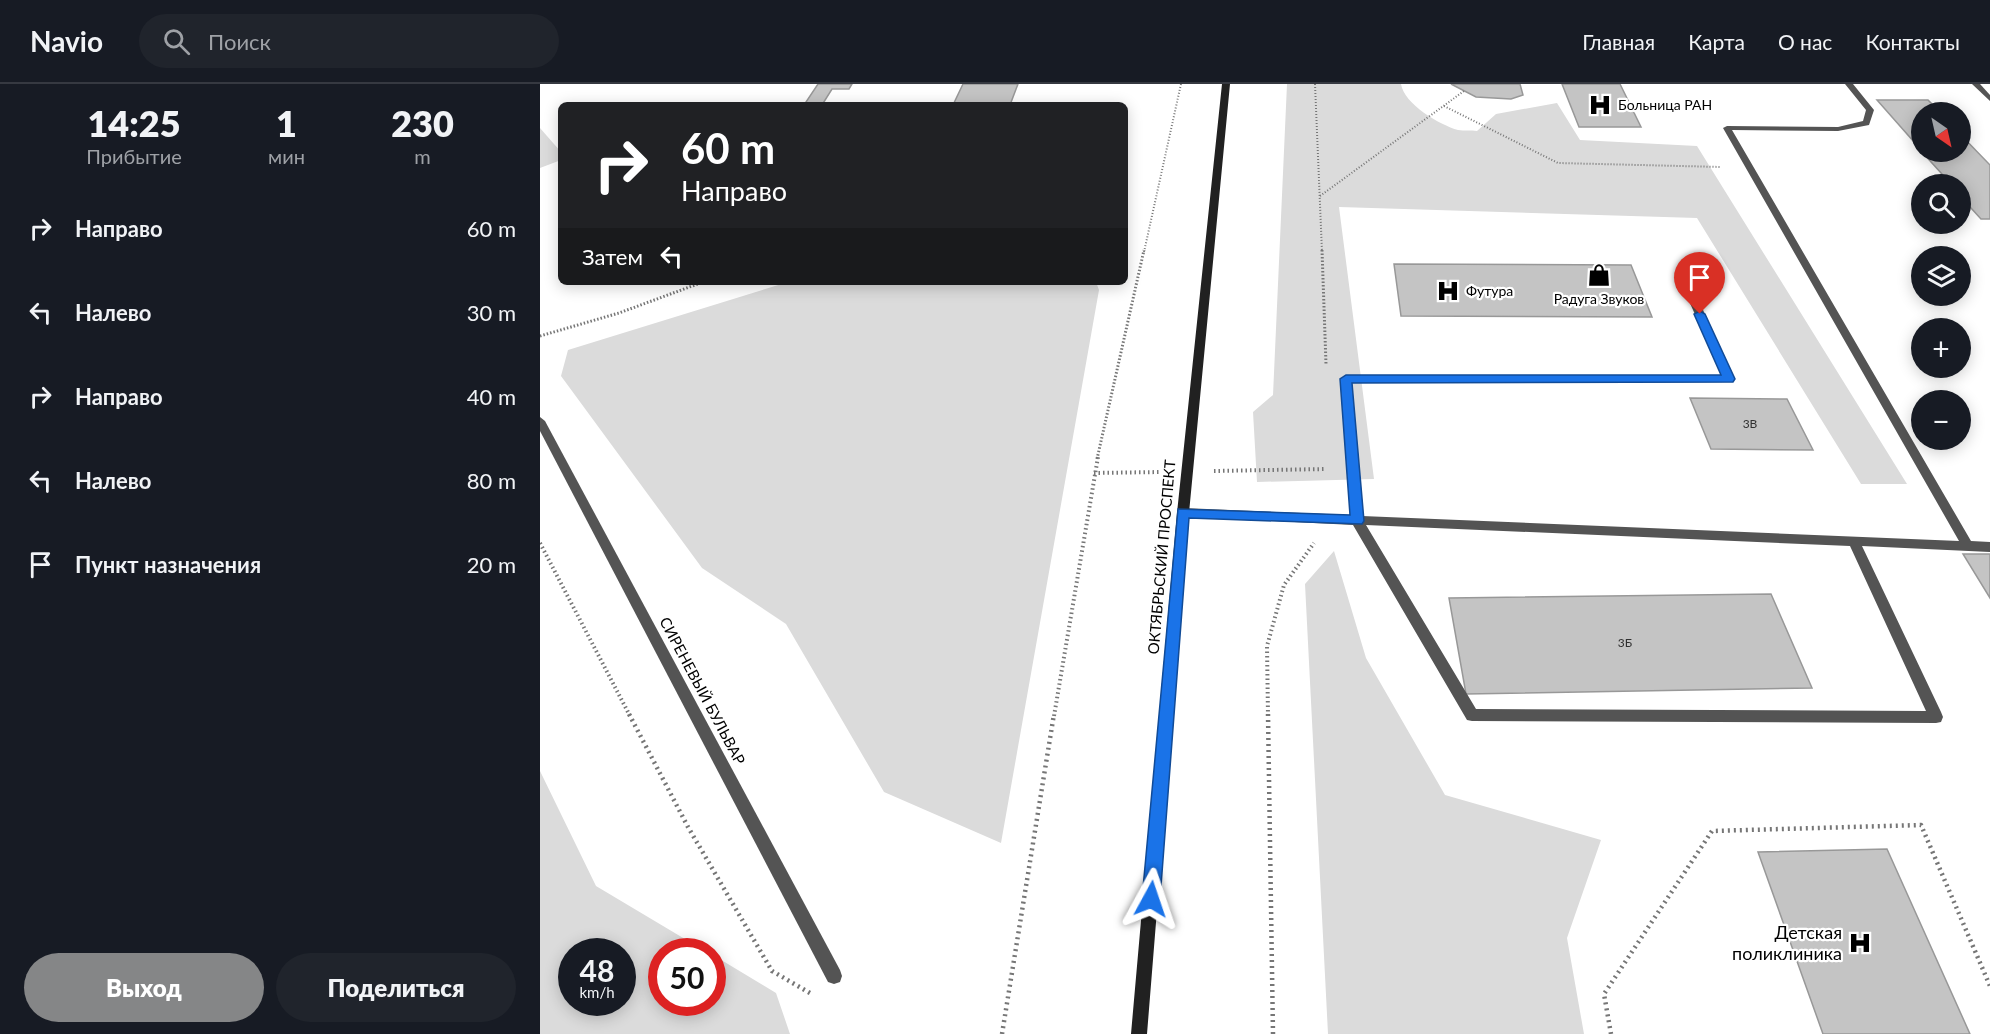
<!DOCTYPE html>
<html lang="ru">
<meta charset="utf-8">
<style>
body{margin:0;font-family:Lato,sans-serif;background:#20242c;color:#f1f3f6;height:100vh;display:flex;flex-direction:column;font-size:22px;white-space:nowrap}
*{box-sizing:border-box;margin:0}
p{font-size:20px;color:#9ea1a6}
.icon{flex:none;width:33px;height:33px;fill:none;stroke:currentColor;stroke-width:2;stroke-linecap:round;stroke-linejoin:round}
.map{position:relative;flex:1;overflow:hidden}
.panel{display:flex;flex-direction:column;background:#171b24;width:540px}
.panel>*{flex:none}
.hud{position:absolute;left:18px;top:18px;width:570px;height:183px;border-radius:9px;box-shadow:0 3px 15px #0003;background:#202124;color:#fff;overflow:hidden}
.needle{width:39px;rotate:146deg}
.tools{position:absolute;left:1371px;top:18px;display:grid;gap:12px}
.tools a{display:grid;place-items:center;width:60px;height:60px;border-radius:50%;background:#171b24;box-shadow:0 3px 15px #0003;font-size:30px}
.speed{position:absolute;left:18px;top:854px;display:flex;gap:12px;font-size:30px;font-weight:700;text-align:center}
.speed>*{display:grid;place-content:center;width:78px;height:78px;border-radius:50%;background:#171b24;box-shadow:0 3px 15px #0003;line-height:1}
.speed small{font-size:15px;font-weight:400}
.speed .limit{border:9px solid #d22;background:#fff;color:#111}
.pin{position:absolute;display:grid;place-items:center;width:51px;height:51px;color:#fff;margin:-62px -26px;border-radius:50% 50% 50% 0;rotate:-45deg;box-shadow:0 0 6px #0007}
.pin .icon{rotate:45deg}
.me{position:absolute;width:66px;margin:-33px;rotate:5deg;stroke-linejoin:round;filter:drop-shadow(0 0 4px #0008)}
.turn{display:flex;align-items:center;gap:21px;height:126px;padding:0 24px;font-size:27px}
.turn .icon{width:78px;height:78px;stroke-width:2.5}
.turn b{display:block;font-size:42px;line-height:51px}
.then{display:flex;align-items:center;height:57px;padding:0 24px;background:#0003;gap:12px;font-size:22px}
.eta{display:flex;justify-content:space-evenly;align-items:center;height:102px;text-align:center}
.eta b{font-size:36px;font-weight:800;line-height:42px}
.cta{display:flex;gap:12px;margin-top:auto;padding:12px 24px}
.cta a{flex:1;height:69px;border-radius:36px;background:#858687;color:#fff;font-size:24px;font-weight:800;line-height:69px;text-align:center}
.cta a+a{background:#20242c;color:#f1f3f6}
ul{padding:0;list-style:none}
li{display:flex;align-items:center;gap:18px;height:84px;padding:0 24px}
li div{flex:1}
li b{display:block;font-size:22px}
li em{font-style:normal}
header{display:flex;align-items:center;gap:36px;box-sizing:border-box;height:84px;padding:0 30px;background:#171b24;border-bottom:2px solid #363941}
header strong{font-size:28px}
nav{display:flex;gap:33px;margin-inline-start:auto;font-size:21px}
.search{width:420px;height:54px;background:#20242c;display:flex;align-items:center;gap:15px;box-sizing:border-box;padding:0 21px;border-radius:33px;color:#9ea1a6;font-size:22px}
main{display:flex;flex:1;min-height:0}
.map>svg:first-child{display:block}
</style>
<header>
<strong>Navio</strong>
<div class="search"><svg class="icon" aria-label="search" viewBox="0 0 24 24"><circle cx="10" cy="10" r="6"/><path d="M15 15l6 6"/></svg>Поиск</div>
<nav><a>Главная</a><a>Карта</a><a>О нас</a><a>Контакты</a></nav>
</header>
<main>
<section class="panel">
<div class="eta">
<div><b>14:25</b><p>Прибытие</p></div>
<div><b>1</b><p>мин</p></div>
<div><b>230</b><p>m</p></div>
</div>
<ul>
<li><svg class="icon" aria-label="right" viewBox="0 0 24 24"><path d="M7 20v-9h11M14 6l5 5-5 5"/></svg><div><b>Направо</b></div><em>60 m</em></li>
<li><svg class="icon" aria-label="left" viewBox="0 0 24 24"><path d="M17 20v-9H6M10 6l-5 5 5 5"/></svg><div><b>Налево</b></div><em>30 m</em></li>
<li><svg class="icon" aria-label="right" viewBox="0 0 24 24"><path d="M7 20v-9h11M14 6l5 5-5 5"/></svg><div><b>Направо</b></div><em>40 m</em></li>
<li><svg class="icon" aria-label="left" viewBox="0 0 24 24"><path d="M17 20v-9H6M10 6l-5 5 5 5"/></svg><div><b>Налево</b></div><em>80 m</em></li>
<li><svg class="icon" aria-label="arrive" viewBox="0 0 24 24"><path d="M6 21V4h12l-3 4 3 4H6"/></svg><div><b>Пункт назначения</b></div><em>20 m</em></li>
</ul>
<div class="cta"><a>Выход</a><a>Поделиться</a></div>
</section>
<div class="map">
<svg width="1450" height="950" viewBox="0 0 1450 950">
<rect width="100%" height="100%" fill="#fff"/>
<!-- green -->
<g fill="#dbdbdb" fill-rule="evenodd">
<path d="M 747,0 L 861,0 C 864,20 900,41 918,46 C 924,47 931,46 937,47 L 956,30 L 1017,19 L 1040,56 L 1157,62 L 1367,400 L 1321,400 L 1157,134 L 799,123 L 834,395 L 717,398 L 713,328 L 733,311 Z"/>
<polygon points="0,44 21,68 21,76 0,84"/>
<polygon points="248,198 556,198 559,206 461,759 344,708 246,540 162,484 21,292 28,266"/>
<polygon points="794,467 826,574 905,711 1061,756 1027,854 1044,950 788,950 765,500"/>
<path d="M 0,687 L 56,802 L 165,867 L 122,867 L 122,918 L 172,918 L 173,871 L 236,909 L 250,950 L 0,950 ZM 32,867 L 82,867 L 82,918 L 32,918 Z"/>
</g>
<!-- building -->
<g fill="#c4c4c4" stroke="#989898" stroke-width="1.5">
<polygon points="278,0 312,0 309,5 292,5 282,21 264,21"/>
<polygon points="423,0 478,0 470,21 413,21"/>
<polygon points="911,0 980,0 983,11 971,15 936,13"/>
<polygon points="1022,0 1080,0 1101,43 1039,43"/>
<polygon points="1337,16 1388,16 1400,28 1382,28 1382,67"/>
<polygon points="1420,50 1450,81 1450,135 1441,135 1420,112 1420,100 1411,100 1382,68 1420,68"/>
<polygon points="854,180 1091,181 1112,233 861,232"/>
<polygon points="1150,314 1247,315 1273,366 1171,365"/>
<polygon points="1423,470 1450,470 1450,514"/>
<polygon points="1231,510 1272,604 926,610 909,514"/>
<polygon points="1347,765 1430,950 1283,950 1218,768"/>
</g>
<g fill="none" stroke-linecap="round" stroke-linejoin="round">
<!-- path-far3 -->
<g stroke="#767676" stroke-width="2" stroke-dasharray="1 2" stroke-linecap="butt">
<polyline points="775,0 782,168"/>
<polyline points="904,22 1018,79 1181,83"/>
<polyline points="780,112 924,7"/>
<polyline points="604,168 641,0"/>
</g>
<!-- path-far2 -->
<g stroke="#767676" stroke-width="3" stroke-dasharray="1.5 2" stroke-linecap="butt">
<polyline points="782,166 786,280"/>
<polyline points="0,252 79,229 163,198"/>
<polyline points="557,375 604,166"/>
</g>
<!-- path-far1 -->
<g stroke="#767676" stroke-width="4" stroke-dasharray="1.5 3" stroke-linecap="butt">
<polyline points="674,387 786,385"/>
<polyline points="554,389 621,388"/>
<polyline points="0,459 90,632"/>
<polyline points="514,632 558,373"/>
<polyline points="728,632 727,562 744,501 774,459"/>
</g>
<!-- path -->
<g stroke="#767676" stroke-width="4.5" stroke-dasharray="2 4" stroke-linecap="butt">
<polyline points="89,630 148,743 232,887 270,909"/>
<polyline points="728,630 733,950"/>
<polyline points="462,950 514,630"/>
<polyline points="1071,950 1064,910 1172,747 1381,741 1450,902"/>
</g>
<!-- service -->
<g fill="#545454" fill-rule="evenodd">
<path d="M 1305,0 L 1313,0 L 1334,26 L 1329,41 L 1298,47 L 1192,46 L 1431,457 L 1450,458 L 1450,468 L 1322,462 L 1401,628 L 1403,633 L 1401,638 L 1396,639 L 932,637 L 927,636 L 813,441 L 639,432 L 637,429 L 643,424 L 811,431 L 801,295 L 806,291 L 1182,291 L 1145,208 L 1150,205 L 1155,208 L 1194,295 L 1193,298 L 811,299 L 822,432 L 1419,457 L 1183,44 L 1187,42 L 1298,43 L 1323,37 L 1326,26 ZM 826,441 L 1310,462 L 1386,627 L 936,625 Z"/>
<polygon points="1432,0 1440,0 1450,11 1450,17"/>
</g>
<!-- pedestrian -->
<polygon fill="#545454" fill-rule="evenodd" points="0,333 5,337 300,886 302,892 300,898 294,900 288,898 0,347"/>
<!-- secondary -->
<polygon fill="#212121" fill-rule="evenodd" points="682,0 690,0 649,429 607,950 591,950 637,429"/>
</g>
<!-- route -->
<polygon fill="#1a73e8" stroke="#114b97" stroke-width="1.5" points="1160,227 1165,230 1195,295 1193,298 812,299 824,437 822,440 649,434 620,815 617,821 611,823 605,821 602,815 638,425 810,431 800,295 806,291 1181,291 1154,230"/>
<!-- icons -->
<defs>
<g id="hospital-bare" transform="scale(1.8)"><path d="M-5-5h3v3.5h4V-5h3V5h-3V1.5h-4V5h-3Z" fill="#000" stroke="#fff" stroke-width="2.5" paint-order="stroke"/></g>
<g id="shop-bare" transform="scale(1.8)"><path d="M-5-2.5h2.3a2.7 3.5 0 0 1 5.4 0H5L5.5 6h-11ZM-1.5-2.5h3a1.5 2.3 0 0 0-3 0Z" fill="#000" stroke="#fff" stroke-width="2.5" paint-order="stroke"/></g>
</defs>
<g fill-rule="evenodd">
<use href="#hospital-bare" x="1060" y="21"/>
<use href="#shop-bare" x="1059" y="191"/>
<use href="#hospital-bare" x="908" y="207"/>
<use href="#hospital-bare" x="1320" y="859"/>
</g>
<g text-anchor="middle" stroke-width="4.5" stroke-linejoin="round" paint-order="stroke">
<!-- number labels -->
<g font-size="12" fill="#313131">
<text x="1210" y="344">3В</text>
<text x="1085" y="563">3Б</text>
</g>
<!-- far-poi labels -->
<g font-size="14" fill="#000" stroke="#fff" text-anchor="start">
<text x="1078" y="26">Больница РАН</text>
<text x="926" y="212">Футура</text>
<text x="1059" y="220" text-anchor="middle">Радуга Звуков</text>
</g>
<!-- street labels -->
<g font-size="15" fill="#000" stroke="#fff">
<text transform="translate(622 473) rotate(-85)" y="5">ОКТЯБРЬСКИЙ ПРОСПЕКТ</text>
<text transform="translate(162 607) rotate(62)" y="5">СИРЕНЕВЫЙ БУЛЬВАР</text>
</g>
<!-- near-poi labels -->
<g font-size="18" fill="#000" stroke="#fff" text-anchor="end">
<text x="1302" y="855">Детская<tspan x="1302" dy="21">поликлиника</tspan></text>
</g>
</g>
</svg>
<div class="tools">
<a><svg class="needle" viewBox="-14 -14 28 28"><path d="M0-13l5 13h-10z" fill="#e53935"/><path d="M0 13l5-13h-10z" fill="#9ea1a6"/></svg></a>
<a><svg class="icon" aria-label="search" viewBox="0 0 24 24"><circle cx="10" cy="10" r="6"/><path d="M15 15l6 6"/></svg></a>
<a><svg class="icon" aria-label="layers" viewBox="0 0 24 24"><path d="M12 4l9 5-9 5-9-5zM3 14l9 5 9-5"/></svg></a>
<a>+</a>
<a>−</a>
</div>
<div class="speed"><div>48<small>km/h</small></div><div class="limit">50</div></div>
<div class="pin" style="left:1160px;top:230px;background:#d93025"><svg class="icon" aria-label="arrive" viewBox="0 0 24 24"><path d="M6 21V4h12l-3 4 3 4H6"/></svg></div>
<svg class="me" style="left:611px;top:815px" viewBox="-20 -20 40 40"><path d="M0-17L14 15 0 8-14 15z" fill="#1a73e8" stroke="#fff" stroke-width="4"/></svg>
<div class="hud">
<div class="turn"><svg class="icon" aria-label="right" viewBox="0 0 24 24"><path d="M7 20v-9h11M14 6l5 5-5 5"/></svg><div><b>60 m</b>Направо</div></div>
<div class="then">Затем<svg class="icon" aria-label="left" viewBox="0 0 24 24"><path d="M17 20v-9H6M10 6l-5 5 5 5"/></svg></div>
</div>
</div>
</main>
